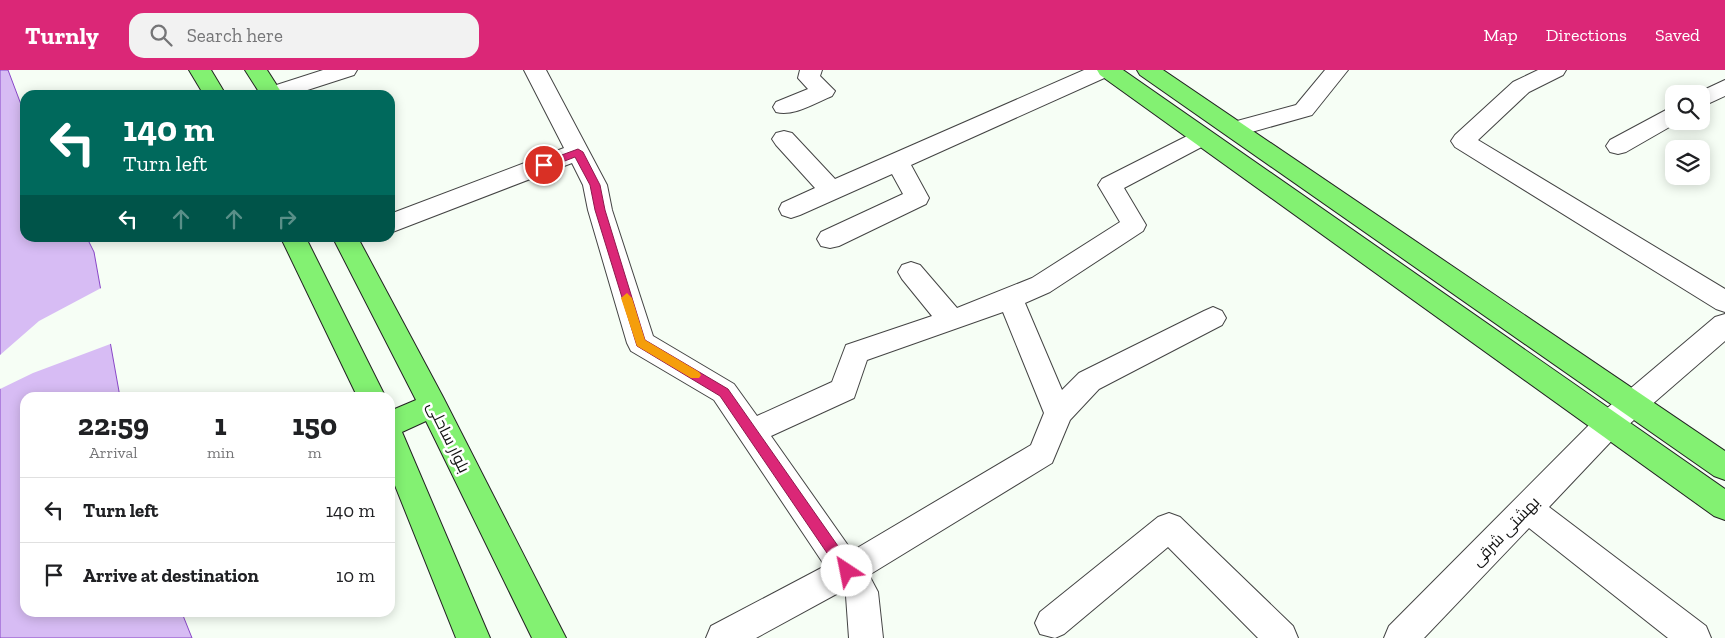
<!DOCTYPE html>
<meta charset="utf-8">
<style>
body{margin:0;font-family:"Zilla Slab",Cairo,serif;background:#f2f2f2;color:#202124;height:100vh;display:flex;flex-direction:column;font-size:19px;white-space:nowrap}
*{box-sizing:border-box;margin:0}
p{font-size:16px;color:#757577}
.icon{flex:none;width:28px;height:28px;fill:none;stroke:currentColor;stroke-width:2;stroke-linecap:round;stroke-linejoin:round}
.map{position:relative;flex:1;overflow:hidden}
.drawer{position:absolute;left:20px;top:322px;width:375px;height:225px;display:flex;flex-direction:column;background:#fff;border-radius:15px;box-shadow:0 2px 12px #0003}
.drawer>*{flex:none}
.top-card{position:absolute;left:20px;top:20px;width:375px;height:152px;border-radius:15px;box-shadow:0 2px 12px #0003;background:#00695c;color:#fff;overflow:hidden}
.fabs{position:absolute;left:1665px;top:15px;display:grid;gap:10px}
.fabs a{display:grid;place-items:center;width:45px;height:45px;border-radius:10px;background:#fff;box-shadow:0 2px 12px #0003;font-size:25px}
.pin{position:absolute;display:grid;place-items:center;width:42px;height:42px;color:#fff;margin:-21px;border:2px solid #fff;border-radius:50%;box-shadow:0 1px 5px #0007}
.me{position:absolute;width:55px;margin:-28px;rotate:326deg;stroke-linejoin:round;filter:drop-shadow(0 0 4px #0008)}
.turn{display:flex;align-items:center;gap:18px;height:105px;padding:0 20px;font-size:22px}
.turn .icon{width:65px;height:65px;stroke-width:2.5}
.turn b{display:block;font-size:35px;line-height:42px}
.lanes{display:flex;align-items:center;height:48px;padding:0 20px;background:#0003;justify-content:center;gap:25px;direction:ltr}
.lanes .off{opacity:.35}
.eta{display:flex;justify-content:space-evenly;align-items:center;height:85px;text-align:center}
.eta b{font-size:30px;font-weight:800;line-height:35px}
ul{padding:0;list-style:none}
li{display:flex;align-items:center;gap:15px;height:65px;padding:0 20px;border-top:1px solid #e0e0e0}
li div{flex:1}
li b{display:block;font-size:19px}
li em{font-style:normal}
header{display:flex;align-items:center;gap:30px;box-sizing:border-box;height:70px;padding:0 25px;background:#db2777;color:#fff}
header strong{font-size:24px}
nav{display:flex;gap:28px;margin-inline-start:auto;font-size:18px}
.search{width:350px;height:45px;background:#f2f2f2;display:flex;align-items:center;gap:12px;box-sizing:border-box;padding:0 18px;border-radius:15px;color:#757577;font-size:19px}
.map>svg:first-child{display:block}
</style>
<header>
<strong>Turnly</strong>
<div class="search"><svg class="icon" aria-label="search" viewBox="0 0 24 24"><circle cx="10" cy="10" r="6"/><path d="M15 15l6 6"/></svg>Search here</div>
<nav><a>Map</a><a>Directions</a><a>Saved</a></nav>
</header>
<div class="map">
<svg width="1725" height="568" viewBox="0 0 1725 568">
<rect width="100%" height="100%" fill="#f6fef5"/>
<!-- water -->
<polygon fill="#d7bcf4" stroke="#8846c7" points="0,0 8,0 25,45 25,168 87,168 94,182 120,327 25,328 25,542 182,543 192,568 0,568"/>
<!-- pier -->
<polygon fill="#f6fef5" points="103,217 113,273 33,303 0,319 0,285 39,251"/>
<g fill="none" stroke-linecap="round" stroke-linejoin="round">
<!-- minor casing -->
<g stroke="#444" stroke-width="2">
<g id="minor">
<polygon points="323,0 357,0 354,5 292,25 261,24 264,19"/>
<path d="M 524,0 L 546,0 L 607,115 L 612,140 L 653,266 L 734,314 L 757,346 L 832,312 L 846,275 L 932,246 L 902,209 L 898,202 L 902,195 L 911,192 L 920,195 L 957,238 L 1032,208 L 1120,152 L 1098,115 L 1102,109 L 1195,62 L 1203,59 L 1211,62 L 1214,67 L 1211,72 L 1124,118 L 1146,155 L 1143,161 L 1050,222 L 1025,233 L 1062,320 L 1079,303 L 1204,241 L 1213,237 L 1222,241 L 1226,248 L 1222,255 L 1099,319 L 1070,350 L 1052,393 L 869,505 L 878,522 L 883,568 L 849,568 L 846,526 L 842,521 L 756,568 L 706,568 L 711,556 L 825,496 L 714,330 L 631,281 L 627,273 L 588,140 L 583,115 L 572,93 L 390,163 L 390,144 L 564,78 ZM 1003,242 L 1044,343 L 1031,375 L 852,481 L 771,366 L 854,328 L 867,290 Z"/>
<path d="M 800,0 L 822,0 L 820,6 L 835,21 L 832,26 C 815,33 793,47 776,42 L 773,37 L 776,32 L 808,19 L 798,8 Z"/>
<polygon points="1084,0 1114,0 1111,5 911,95 929,128 926,134 839,176 830,178 821,176 817,169 821,162 903,124 892,104 800,145 791,148 782,145 779,139 782,133 815,118 776,75 772,69 776,63 784,61 792,63 835,109"/>
<polygon points="1325,0 1348,0 1312,45 1234,67 1226,64 1223,59 1226,54 1296,35"/>
<polygon points="1538,0 1566,0 1563,5 1529,22 1478,70 1725,219 1725,242 1716,239 1455,77 1451,71 1455,65 1513,12"/>
<polygon points="1725,10 1725,26 1701,37 1701,24 1695,24"/>
<polygon points="1674,38 1674,51 1680,51 1626,82 1618,84 1610,82 1606,76 1610,70 1666,40"/>
<polygon points="1725,244 1725,271 1619,363 1549,437 1706,556 1711,568 1668,568 1529,458 1424,568 1384,568 1389,556 1599,345 1715,247"/>
<polygon points="1169,443 1180,447 1293,556 1298,568 1258,568 1168,477 1064,564 1055,568 1040,564 1035,553 1040,542 1158,447"/>
</g>
</g>
<!-- major casing -->
<g stroke="#222" stroke-width="2">
<g id="major">
<polygon points="189,0 211,0 226,25 204,25"/>
<polygon points="245,0 267,0 283,25 261,25"/>
<polygon points="1097,0 1123,0 1725,419 1725,450 1714,446 1100,5"/>
<polygon points="1137,0 1163,0 1725,381 1725,410 1714,406 1140,5"/>
<polygon points="281,168 306,168 386,328 358,328"/>
<polygon points="333,168 358,168 443,327 566,568 532,568 426,351 402,362 490,568 456,568 390,403 390,341 416,330"/>
</g>
</g>
<!-- minor -->
<use href="#minor" fill="#fff" fill-rule="evenodd"/>
<!-- major -->
<use href="#major" fill="#83f172" fill-rule="evenodd"/>
</g>
<!-- route -->
<polygon fill="#db2777" stroke="#8e194d" points="578,79 583,82 600,115 605,140 645,270 728,319 852,496 854,501 852,505 847,507 842,505 720,326 637,276 595,140 590,115 575,87 544,99 539,95 540,93"/>
<!-- slow -->
<polygon fill="#f59e0b" points="627,223 632,228 645,270 699,302 701,305 699,308 691,308 637,276 621,228"/>
<g text-anchor="middle" stroke-width="5" stroke-linejoin="round" paint-order="stroke">
<!-- street labels -->
<g font-size="16" fill="#111" stroke="#fff">
<text transform="translate(449 367) rotate(64)" y="6">بلوار ساحلی</text>
<text transform="translate(1505 461) rotate(-46)" y="6">بهشتی شرقی</text>
</g>
</g>
</svg>
<div class="fabs">
<a><svg class="icon" aria-label="search" viewBox="0 0 24 24"><circle cx="10" cy="10" r="6"/><path d="M15 15l6 6"/></svg></a>
<a><svg class="icon" aria-label="layers" viewBox="0 0 24 24"><path d="M12 4l9 5-9 5-9-5zM3 14l9 5 9-5"/></svg></a>
</div>
<div class="pin" style="left:544px;top:95px;background:#d93025"><svg class="icon" aria-label="arrive" viewBox="0 0 24 24"><path d="M6 21V4h12l-3 4 3 4H6"/></svg></div>
<svg class="me" style="left:847px;top:501px" viewBox="-20 -20 40 40"><circle r="19" fill="#fff"/><path d="M0-13L10 11 0 6-10 11z" fill="#db2777"/></svg>
<div class="top-card">
<div class="turn"><svg class="icon" aria-label="left" viewBox="0 0 24 24"><path d="M17 20v-9H6M10 6l-5 5 5 5"/></svg><div><b>140 m</b>Turn left</div></div>
<div class="lanes"><svg class="icon" aria-label="left" viewBox="0 0 24 24"><path d="M17 20v-9H6M10 6l-5 5 5 5"/></svg><svg class="icon off" aria-label="ahead" viewBox="0 0 24 24"><path d="M12 20V5M6 11l6-6 6 6"/></svg><svg class="icon off" aria-label="ahead" viewBox="0 0 24 24"><path d="M12 20V5M6 11l6-6 6 6"/></svg><svg class="icon off" aria-label="right" viewBox="0 0 24 24"><path d="M7 20v-9h11M14 6l5 5-5 5"/></svg></div>
</div>
<section class="drawer">
<div class="eta">
<div><b>22:59</b><p>Arrival</p></div>
<div><b>1</b><p>min</p></div>
<div><b>150</b><p>m</p></div>
</div>
<ul>
<li><svg class="icon" aria-label="left" viewBox="0 0 24 24"><path d="M17 20v-9H6M10 6l-5 5 5 5"/></svg><div><b>Turn left</b></div><em>140 m</em></li>
<li><svg class="icon" aria-label="arrive" viewBox="0 0 24 24"><path d="M6 21V4h12l-3 4 3 4H6"/></svg><div><b>Arrive at destination</b></div><em>10 m</em></li>
</ul>
</section>
</div>
